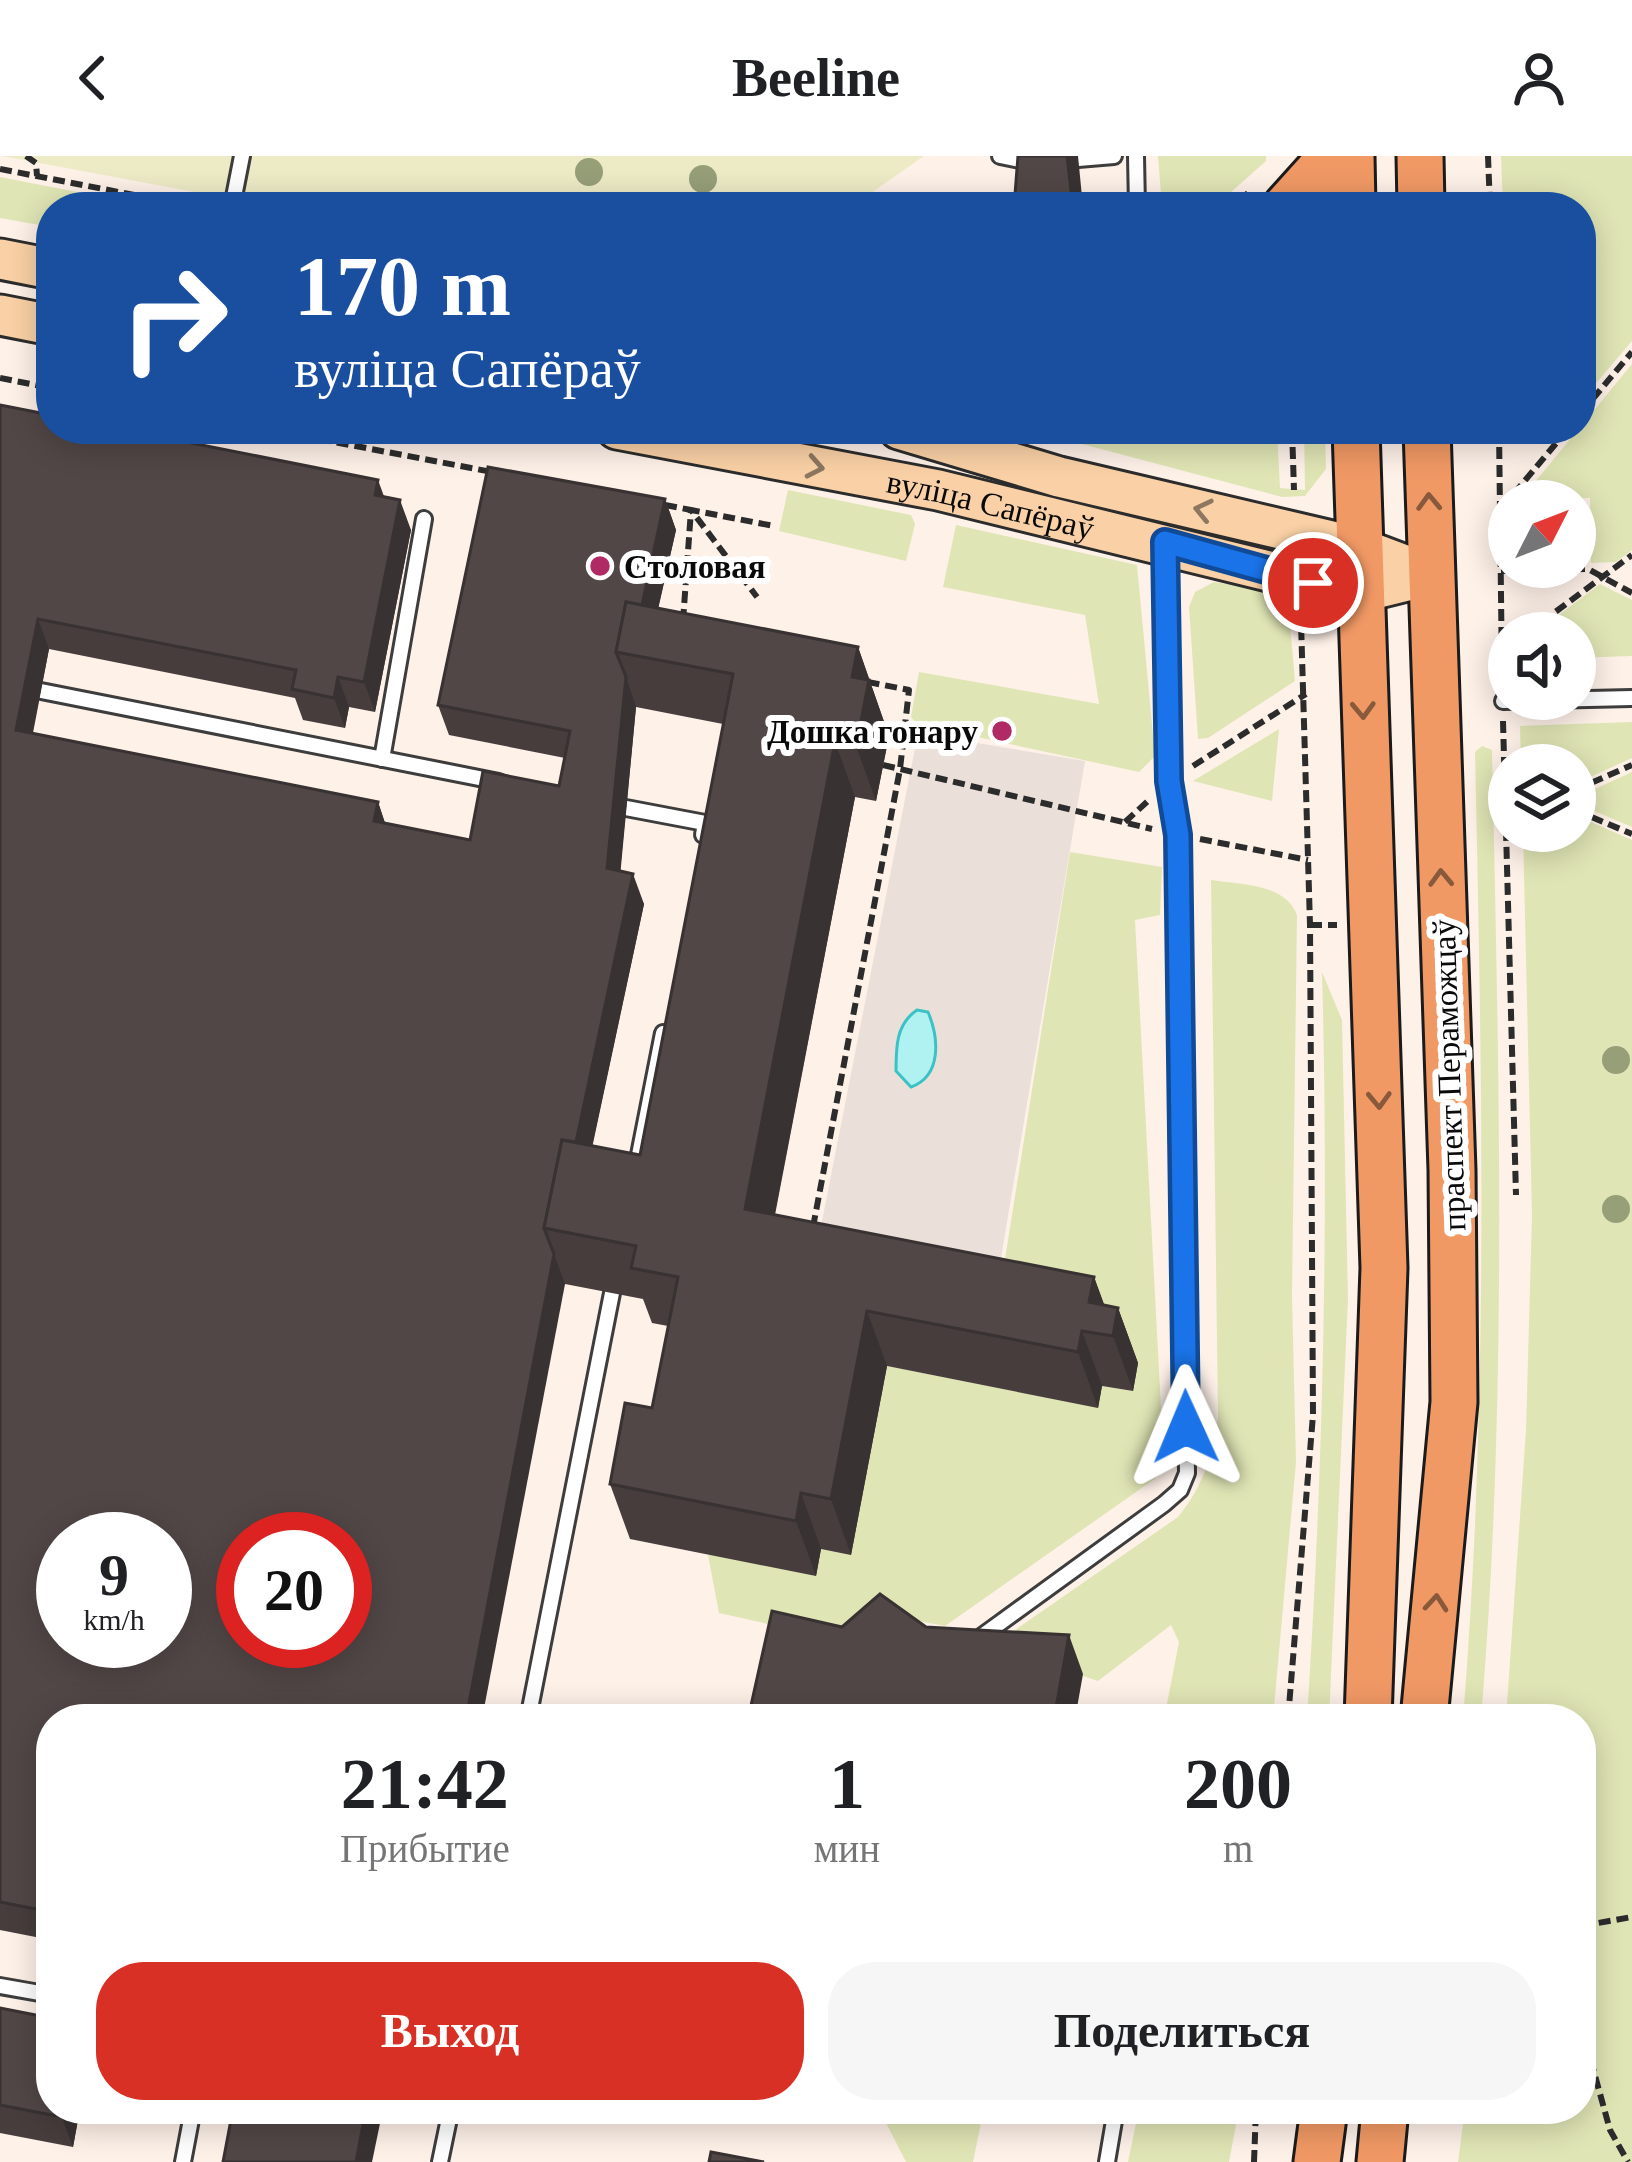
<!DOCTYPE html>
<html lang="ru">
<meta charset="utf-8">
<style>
body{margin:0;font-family:Georgia,serif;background:#f6f6f6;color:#202124;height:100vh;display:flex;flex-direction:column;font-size:45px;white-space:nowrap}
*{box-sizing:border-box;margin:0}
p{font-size:39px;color:#757577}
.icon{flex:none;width:66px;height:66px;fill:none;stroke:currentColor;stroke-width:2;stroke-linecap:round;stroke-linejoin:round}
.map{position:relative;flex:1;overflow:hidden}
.side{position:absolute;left:36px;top:1548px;width:1560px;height:420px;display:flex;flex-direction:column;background:#fff;border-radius:48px;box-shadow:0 6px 30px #0003}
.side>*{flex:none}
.guide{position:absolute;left:36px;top:36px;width:1560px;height:252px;border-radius:48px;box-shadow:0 6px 30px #0003;background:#1a4fa0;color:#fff;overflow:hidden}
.needle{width:78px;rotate:48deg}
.controls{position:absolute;left:1488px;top:324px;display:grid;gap:24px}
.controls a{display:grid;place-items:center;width:108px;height:108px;border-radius:50%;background:#fff;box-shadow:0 6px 30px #0003;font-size:60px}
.speed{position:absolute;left:36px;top:1356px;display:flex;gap:24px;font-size:60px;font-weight:700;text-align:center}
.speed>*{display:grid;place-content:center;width:156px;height:156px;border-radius:50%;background:#fff;box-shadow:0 6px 30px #0003;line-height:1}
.speed small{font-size:30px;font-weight:400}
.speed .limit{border:18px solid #d22;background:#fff;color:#111}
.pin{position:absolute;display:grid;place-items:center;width:102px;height:102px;color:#fff;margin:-51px;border:6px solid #fff;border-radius:50%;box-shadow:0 3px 12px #0007}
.me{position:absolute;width:132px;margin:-66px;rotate:359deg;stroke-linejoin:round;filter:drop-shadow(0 0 9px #0008)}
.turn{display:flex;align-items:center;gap:42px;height:252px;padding:0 60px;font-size:54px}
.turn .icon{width:156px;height:156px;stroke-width:2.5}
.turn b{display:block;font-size:84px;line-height:102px}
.eta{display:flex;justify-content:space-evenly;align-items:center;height:204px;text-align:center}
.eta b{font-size:72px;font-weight:700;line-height:84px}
.primary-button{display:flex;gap:24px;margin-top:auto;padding:24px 60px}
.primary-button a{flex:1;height:138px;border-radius:48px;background:#d93025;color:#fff;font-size:48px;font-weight:700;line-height:138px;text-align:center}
.primary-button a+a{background:#f6f6f6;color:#202124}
header{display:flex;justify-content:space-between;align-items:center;height:156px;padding:0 60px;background:#fff;font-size:54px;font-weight:700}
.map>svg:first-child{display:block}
</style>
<header><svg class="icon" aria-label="back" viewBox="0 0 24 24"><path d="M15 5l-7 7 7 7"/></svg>Beeline<svg class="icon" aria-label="person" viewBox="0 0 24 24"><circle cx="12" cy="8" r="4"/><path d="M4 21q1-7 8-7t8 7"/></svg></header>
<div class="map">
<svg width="1632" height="2006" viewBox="0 0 1632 2006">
<rect width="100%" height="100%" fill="#fef1e8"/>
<!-- green -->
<g fill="#e0e5b5">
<polygon points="1158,0 1266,0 1266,5 1214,51 1162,51"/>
<polygon points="1501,0 1632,0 1632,185 1581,245 1581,51 1503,51"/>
<polygon points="0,21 155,51 51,51 51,71 0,62"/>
<polygon points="1632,208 1632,394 1616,406 1591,407 1590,342 1520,344"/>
<polygon points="1085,273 1277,274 1280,332 1305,334 1304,273 1325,273 1326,313 1305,340 1282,341 1063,283"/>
<polygon points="788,334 911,359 915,368 906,405 779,375"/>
<polygon points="956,369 1137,409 1155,600 1139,616 917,568 911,561 919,516 1099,548 1085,459 943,431"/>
<polygon points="1214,426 1288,437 1307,446 1310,465 1290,468 1295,525 1208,582 1198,583 1189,451 1195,436"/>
<polygon points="1600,428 1632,444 1632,500 1575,502 1575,477 1535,477"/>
<polygon points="1632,566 1632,602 1575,628 1575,609 1521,609 1520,570"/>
<polygon points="1279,573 1272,645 1193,625"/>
<path d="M 1482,590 L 1492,594 C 1499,917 1508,1240 1481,1563 L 1463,1563 C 1489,1241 1482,919 1475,596 Z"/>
<polygon points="1632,616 1632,671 1575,647 1575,642"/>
<polygon points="1575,659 1632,684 1632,2006 1458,2006 1465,1953 1581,1953 1581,1563 1506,1563 1526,1274 1532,1059 1523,675 1575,675"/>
<polygon points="1070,696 1162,711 1160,759 1135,764 1164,1308 1156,1322 945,1470 881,1458 835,1483 719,1457 708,1399 821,1393 851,1398 887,1210 1097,1251 1102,1230 1133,1235 997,1153"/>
<path d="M 1211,724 C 1241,729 1285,727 1297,759 L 1292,1140 L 1296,1306 L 1273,1563 L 1164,1563 L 1179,1486 L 1171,1469 L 1098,1525 L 992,1490 L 1178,1361 C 1204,1329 1211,1302 1218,1261 Z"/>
<path d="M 1322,816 L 1342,864 L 1348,1143 L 1329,1563 L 1307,1563 C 1323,1314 1329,1066 1322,816 Z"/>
<polygon points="879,1953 983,1957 973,2006 906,2006"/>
<polygon points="1139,1953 1239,1953 1229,2006 1128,2006"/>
</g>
<!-- pitch -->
<polygon fill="#edebc6" points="2,0 924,0 851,51 275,51"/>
<!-- plaza -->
<polygon fill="#ebe0d9" points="918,577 1085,605 994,1143 813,1111"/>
<!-- water -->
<path fill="#b0f2f1" stroke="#3bc2c4" stroke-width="3" d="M 917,854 L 928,856 C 939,882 942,920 911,931 L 896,915 C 896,891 896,868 917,854 Z"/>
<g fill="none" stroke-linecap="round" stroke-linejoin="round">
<!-- service casing -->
<g stroke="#3d3d3d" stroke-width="20">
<g id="service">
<polyline points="1000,0 1036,7"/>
<polyline points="1136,0 1137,51"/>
<polyline points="1078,3 1114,0"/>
<polyline points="232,51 242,0"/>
<polyline points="41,535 499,626"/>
<polyline points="1503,545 1632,542"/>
<polyline points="382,603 424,363"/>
<polyline points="626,652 705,667 703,679"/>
<polyline points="636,1014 663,877"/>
<polyline points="978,1483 1164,1348 1180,1334 1187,1317 1178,679 1169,625 1165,392"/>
<polyline points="528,1563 612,1137"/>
<polyline points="0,1830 51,1839"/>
<polyline points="183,2006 193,1953"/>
<polyline points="440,2006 451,1953"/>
<polyline points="1107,2006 1116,1953"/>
</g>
</g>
<!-- secondary casing -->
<g stroke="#2c2c2c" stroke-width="45">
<g id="secondary">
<polyline points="0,103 51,113"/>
<polyline points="0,159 51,169"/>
<path id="s1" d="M 617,273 L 938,334 L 1358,437 L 1431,419"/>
<polyline points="899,273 1059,321 1357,391 1431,419"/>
</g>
</g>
<!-- primary casing -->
<g stroke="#1b1b1b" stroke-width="51">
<g id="primary">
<polyline points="1351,0 1352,51"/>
<polyline points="1420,0 1421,51"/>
<polyline points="1286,51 1332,0"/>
<polyline points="1356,273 1384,1112 1368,1563"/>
<polyline points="1424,1563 1454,1246 1452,1014 1427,273"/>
<polyline points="1317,2006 1324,1953"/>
<polyline points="1380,2006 1385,1953"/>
</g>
</g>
<!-- path -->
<g stroke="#2c2c2c" stroke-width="6" stroke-dasharray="12 6" stroke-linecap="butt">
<polyline points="26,0 36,7 37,20"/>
<polyline points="1488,0 1490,51"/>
<polyline points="0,13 196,51"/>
<polyline points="1233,51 1248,37"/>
<polyline points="0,222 51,232"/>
<polyline points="1581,257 1632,196"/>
<polyline points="266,273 492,316"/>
<polyline points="1292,273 1294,334"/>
<polyline points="1499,273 1502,521"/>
<polyline points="665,349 691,354 757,441"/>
<polyline points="1502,352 1568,273"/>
<polyline points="1575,388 1575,390"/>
<polyline points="1501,415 1588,413 1632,437"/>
<polyline points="683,465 691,354 774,370"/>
<polyline points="1527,477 1632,399"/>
<polyline points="1503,565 1516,1039"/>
<polyline points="883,609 1152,673"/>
<polyline points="1193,610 1306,538"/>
<polyline points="1575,634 1632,609"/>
<polyline points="1575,654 1632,678"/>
<polyline points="1125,666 1149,644"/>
<polyline points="1200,683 1308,704"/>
<polyline points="1310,769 1337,769"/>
<polyline points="813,1071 900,613 909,534 863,525"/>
<polyline points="1288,1563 1313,1259 1310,769 1301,466"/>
<polyline points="1581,1770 1632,1761"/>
<polyline points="1581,1869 1610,1974 1628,2006"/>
<polyline points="1254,2006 1256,1953"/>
</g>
<!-- service -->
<use href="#service" stroke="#fff" stroke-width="14"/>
<!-- secondary -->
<use href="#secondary" stroke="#fad1a6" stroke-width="39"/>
<!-- primary -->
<use href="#primary" stroke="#f19965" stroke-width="45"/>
</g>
<!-- trees -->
<g fill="#979f79">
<circle cx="589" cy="16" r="14"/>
<circle cx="703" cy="23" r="14"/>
<circle cx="1616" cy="904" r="14"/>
<circle cx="1616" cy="1053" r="14"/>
</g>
<!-- wall -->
<g fill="#473d3d" fill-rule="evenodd">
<path d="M 0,249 L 384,341 L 411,374 L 375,556 L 349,551 L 345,572 L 303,564 L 295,542 L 49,493 L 33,577 L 378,646 L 385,667 L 470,684 L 559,630 L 565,602 L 449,579 L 438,549 L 665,343 L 676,374 L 658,452 L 858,491 L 889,580 L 876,645 L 855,641 L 775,1059 L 1094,1121 L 1104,1149 L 1118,1152 L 1138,1207 L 1133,1235 L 1102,1230 L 1098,1252 L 887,1210 L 851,1399 L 821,1393 L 816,1420 L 630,1383 L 610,1328 L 652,1252 L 668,1170 L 652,1167 L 643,1143 L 565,1128 L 51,1563 L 51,1784 L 0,1774 ZM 636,551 L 723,568 L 640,999 L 592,990 L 644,748 L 620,715 Z"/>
<polygon points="0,1852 51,1953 80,1953 73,1991 0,1977"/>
</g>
<!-- shaded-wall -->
<g fill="#393232">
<polygon points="1067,0 1078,0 1083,51 1073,51"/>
<polygon points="378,324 389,354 375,339"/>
<polygon points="665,343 676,374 647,502 631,498"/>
<polygon points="400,344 411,374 375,556 364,526"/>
<polygon points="38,463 49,493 27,604 16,574"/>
<polygon points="858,491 889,580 876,645 856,590 852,521"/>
<polygon points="338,521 349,551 345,572 334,542"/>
<polygon points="626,521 636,551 618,742 607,712"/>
<polygon points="835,586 855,641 765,1108 745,1053"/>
<polygon points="378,646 388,676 374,665"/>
<polygon points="633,718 644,748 582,1039 571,1009"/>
<polygon points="554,1098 565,1128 482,1563 466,1563"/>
<polygon points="1094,1121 1114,1175 1118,1152 1138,1207 1133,1235 1113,1180 1089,1146"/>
<polygon points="867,1155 887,1210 851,1399 831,1343"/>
<polygon points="1082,1175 1102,1230 1098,1252 1078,1196"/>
<polygon points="801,1337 821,1393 816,1420 796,1365"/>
<polygon points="1069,1479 1083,1518 1075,1563 1054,1563"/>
<polygon points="63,1953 80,1953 73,1991 62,1961"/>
<polygon points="366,1953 383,1953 372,2006 356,2006"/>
</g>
<!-- building -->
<g fill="#524747" stroke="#393232" stroke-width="3" fill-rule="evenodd">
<polygon points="1018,0 1067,0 1073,51 1014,51"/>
<path d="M 0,249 L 51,259 L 51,273 L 121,273 L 378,324 L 375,339 L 400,344 L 364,526 L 338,521 L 334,542 L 292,533 L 296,514 L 38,463 L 16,574 L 378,646 L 374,665 L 470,684 L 483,615 L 559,630 L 570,575 L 438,549 L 488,311 L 665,343 L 642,449 L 626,446 L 616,496 L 626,521 L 607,712 L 633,718 L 576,986 L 562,984 L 544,1072 L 554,1098 L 466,1563 L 51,1563 L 51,1756 L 0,1746 ZM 63,1383 L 165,1383 L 165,1485 L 63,1485 ZM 243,1383 L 345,1383 L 345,1485 L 243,1485 Z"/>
<polygon points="626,446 858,491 852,521 869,524 856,590 835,586 745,1053 1094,1121 1089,1146 1118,1152 1113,1180 1082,1175 1078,1196 867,1155 831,1343 801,1337 796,1365 610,1328 625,1247 652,1252 678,1121 631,1112 636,1090 544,1072 562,984 640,999 733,518 616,496"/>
<polygon points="880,1438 926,1471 1069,1479 1054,1563 748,1563 772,1455 842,1471"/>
<polygon points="0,1852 51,1862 51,1953 63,1953 62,1961 0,1949"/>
<polygon points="233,1953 366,1953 356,2006 223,2006"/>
<polygon points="711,1996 764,2006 709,2006"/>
</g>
<!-- one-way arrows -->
<defs><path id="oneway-chevron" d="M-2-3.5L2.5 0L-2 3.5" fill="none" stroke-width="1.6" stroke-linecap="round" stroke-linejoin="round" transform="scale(3)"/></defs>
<g stroke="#8e7760">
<use href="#oneway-chevron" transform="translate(815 311) rotate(11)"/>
<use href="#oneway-chevron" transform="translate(1203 354) rotate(-167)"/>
</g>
<g stroke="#89593c">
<use href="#oneway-chevron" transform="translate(1429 346) rotate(-92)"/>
<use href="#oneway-chevron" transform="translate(1363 554) rotate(88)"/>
<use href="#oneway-chevron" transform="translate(1441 722) rotate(-92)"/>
<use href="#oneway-chevron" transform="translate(1379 944) rotate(88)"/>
<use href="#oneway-chevron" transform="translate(1436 1447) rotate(-85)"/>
</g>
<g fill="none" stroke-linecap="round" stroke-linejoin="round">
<!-- route casing -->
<g stroke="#114b97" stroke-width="30">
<polyline id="route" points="1186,1271 1178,679 1169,625 1165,386 1313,427"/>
</g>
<!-- route -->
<use href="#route" stroke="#1a73e8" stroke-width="21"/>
</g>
<!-- markers -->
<g fill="#b02b65" stroke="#fff" stroke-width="4.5">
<circle cx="600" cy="410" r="12"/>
<circle cx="1002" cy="575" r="12"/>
</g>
<g text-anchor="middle" stroke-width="12" stroke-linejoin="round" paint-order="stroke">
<!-- street labels -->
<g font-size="33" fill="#0a0a0a" stroke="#fff">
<text dy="12" stroke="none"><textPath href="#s1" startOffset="381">вуліца Сапёраў</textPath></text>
<text transform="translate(1448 919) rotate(-92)" y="12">праспект Пераможцаў</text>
</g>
<!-- poi labels -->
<g font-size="33" font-weight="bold" fill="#0a0a0a" stroke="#fff" text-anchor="start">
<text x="624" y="422">Столовая</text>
<text x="978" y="587" text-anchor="end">Дошка гонару</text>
</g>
</g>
</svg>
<div class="controls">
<a><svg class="needle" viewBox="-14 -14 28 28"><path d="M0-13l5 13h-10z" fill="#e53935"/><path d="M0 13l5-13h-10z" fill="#757577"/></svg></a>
<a><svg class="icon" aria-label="sound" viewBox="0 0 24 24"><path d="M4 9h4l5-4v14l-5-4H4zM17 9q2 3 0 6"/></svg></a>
<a><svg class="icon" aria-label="layers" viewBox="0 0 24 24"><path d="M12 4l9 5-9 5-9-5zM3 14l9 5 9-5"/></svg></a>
</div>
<div class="speed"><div>9<small>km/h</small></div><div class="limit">20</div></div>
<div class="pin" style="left:1313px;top:427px;background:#d93025"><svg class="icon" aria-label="arrive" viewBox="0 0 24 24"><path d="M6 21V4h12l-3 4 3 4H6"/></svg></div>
<svg class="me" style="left:1186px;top:1271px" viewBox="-20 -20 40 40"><path d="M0-17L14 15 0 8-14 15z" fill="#1a73e8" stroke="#fff" stroke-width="4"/></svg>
<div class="guide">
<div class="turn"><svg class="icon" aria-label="right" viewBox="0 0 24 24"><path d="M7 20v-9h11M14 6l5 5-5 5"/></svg><div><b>170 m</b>вуліца Сапёраў</div></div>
</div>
<section class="side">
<div class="eta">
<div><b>21:42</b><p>Прибытие</p></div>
<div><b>1</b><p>мин</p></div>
<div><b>200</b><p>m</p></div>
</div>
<div class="primary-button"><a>Выход</a><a>Поделиться</a></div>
</section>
</div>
